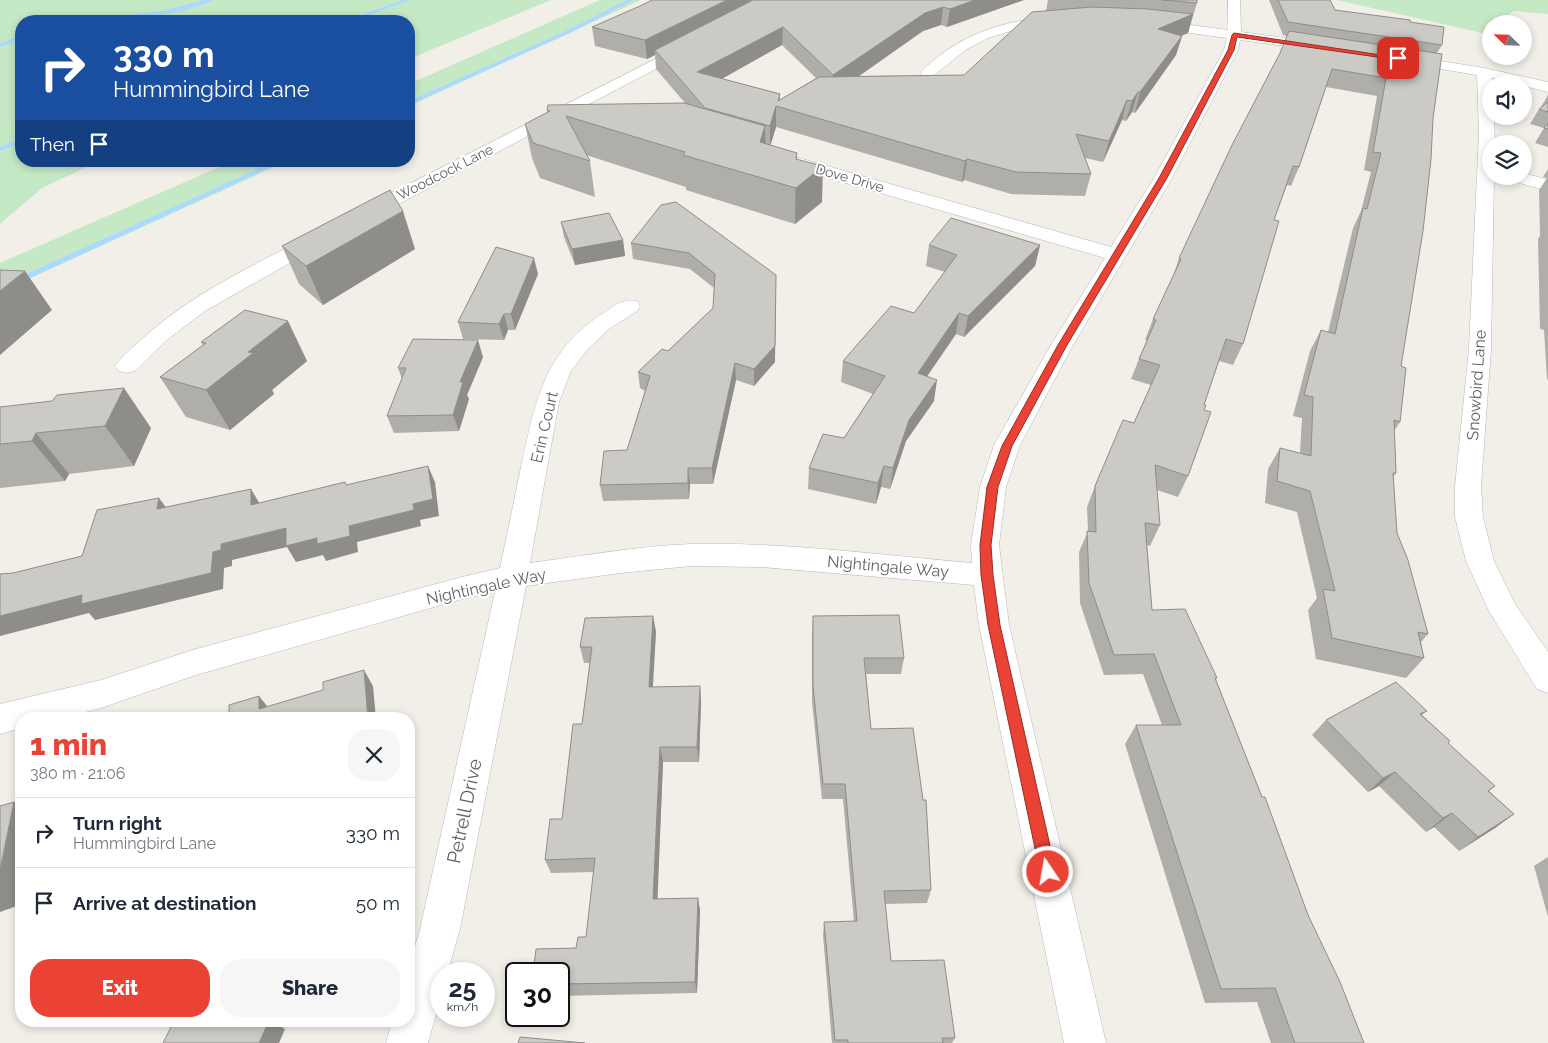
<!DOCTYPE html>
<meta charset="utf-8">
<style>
body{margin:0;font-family:Raleway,sans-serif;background:#f6f6f7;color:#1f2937;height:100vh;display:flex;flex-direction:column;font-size:19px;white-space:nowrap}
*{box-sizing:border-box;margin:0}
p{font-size:16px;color:#747a83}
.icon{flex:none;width:28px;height:28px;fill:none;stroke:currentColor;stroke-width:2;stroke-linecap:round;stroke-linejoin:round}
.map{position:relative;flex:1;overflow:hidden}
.side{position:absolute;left:15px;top:712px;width:400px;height:315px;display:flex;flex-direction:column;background:#fff;border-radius:20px;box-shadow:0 2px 8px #0003}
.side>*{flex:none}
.top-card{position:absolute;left:15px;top:15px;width:400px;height:152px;border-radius:20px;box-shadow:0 2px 8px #0003;background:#1a4fa0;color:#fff;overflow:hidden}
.needle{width:32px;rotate:293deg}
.fabs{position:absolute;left:1482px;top:15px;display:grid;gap:10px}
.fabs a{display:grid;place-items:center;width:50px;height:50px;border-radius:50%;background:#fff;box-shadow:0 2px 8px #0003;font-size:25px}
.speed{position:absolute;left:430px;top:962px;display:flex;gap:10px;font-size:25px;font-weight:700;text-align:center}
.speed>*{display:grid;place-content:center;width:65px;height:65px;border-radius:50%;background:#fff;box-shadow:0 2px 8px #0003;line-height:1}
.speed small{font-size:12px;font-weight:400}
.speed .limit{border:2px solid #111;border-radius:8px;background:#fff;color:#111}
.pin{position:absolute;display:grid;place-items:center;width:42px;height:42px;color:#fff;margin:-21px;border-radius:10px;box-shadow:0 2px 8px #0006}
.me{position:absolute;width:55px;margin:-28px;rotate:348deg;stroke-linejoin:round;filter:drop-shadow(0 0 4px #0008)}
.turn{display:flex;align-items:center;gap:18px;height:105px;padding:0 15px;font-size:22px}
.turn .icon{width:65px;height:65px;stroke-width:2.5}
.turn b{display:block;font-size:35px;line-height:42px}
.then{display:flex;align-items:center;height:48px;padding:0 15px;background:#0003;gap:10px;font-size:19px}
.round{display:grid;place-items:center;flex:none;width:52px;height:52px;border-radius:20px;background:#f6f6f7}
.headline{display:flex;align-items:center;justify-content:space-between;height:85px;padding:0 15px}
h1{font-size:30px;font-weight:800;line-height:38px;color:#ea4335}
.primary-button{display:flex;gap:10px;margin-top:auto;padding:10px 15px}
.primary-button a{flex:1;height:58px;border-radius:20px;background:#ea4335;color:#fff;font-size:20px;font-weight:800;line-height:58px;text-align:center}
.primary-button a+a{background:#f6f6f7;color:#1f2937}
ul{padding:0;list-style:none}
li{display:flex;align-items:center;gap:15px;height:70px;padding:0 15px;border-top:1px solid #e0e1e3}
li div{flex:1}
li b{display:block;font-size:19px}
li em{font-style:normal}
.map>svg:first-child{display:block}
</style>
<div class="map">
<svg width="1548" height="1043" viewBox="0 0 1548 1043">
<rect width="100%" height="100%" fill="#f1efe8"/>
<!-- green -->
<g fill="#c5e8c5">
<polygon points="0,0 551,0 409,59 409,21 21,21 21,161 105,161 93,164 42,188 0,224"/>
<polygon points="600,0 641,0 409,106 409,84"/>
<polygon points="1337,0 1548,0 1548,14 1514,11 1509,14 1516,24 1491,24 1491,35"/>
<polygon points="233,161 287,161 0,292 0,263"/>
</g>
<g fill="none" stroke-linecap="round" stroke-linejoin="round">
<!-- stream -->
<g fill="#aadaff" fill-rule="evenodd">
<path d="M 204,0 L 213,0 C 186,15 110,23 79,21 L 163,11 Z"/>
<polygon points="402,0 410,0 353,21 346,21"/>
<polygon points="627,0 634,0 570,33 409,105 409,101 566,31"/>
<polygon points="21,36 21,40 0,47 0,43"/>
<polygon points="21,139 21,143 0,151 0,147"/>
<polygon points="275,161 284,161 0,292 0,286"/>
</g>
<!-- minor casing -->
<g stroke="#b5b8bc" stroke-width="1">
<g id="minor">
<path d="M 1228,0 L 1240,0 L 1241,32 L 1321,43 L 1328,47 L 1321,51 L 1240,40 L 1238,50 L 1172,178 L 1073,345 L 1020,445 L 1006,487 L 999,545 L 1009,625 L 1106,1043 L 1064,1043 L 979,625 L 974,585 L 761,567 L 691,566 L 620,573 L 526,586 L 460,929 L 447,974 L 441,974 L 441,996 L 428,1043 L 386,1043 L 392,1021 L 409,1021 L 409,967 L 420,929 L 495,592 L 462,599 L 196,675 L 101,708 L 59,719 L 21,719 L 21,728 L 0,734 L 0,704 L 101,680 L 196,649 L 462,577 L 500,568 C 507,535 514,501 521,467 C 535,404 543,352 602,314 C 614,306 623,298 637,301 L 640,306 L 637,311 L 609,329 L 586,351 L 571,371 L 559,402 L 530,563 C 583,556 638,546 692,544 C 785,542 879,555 972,563 L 971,545 L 980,487 L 994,445 L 1051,345 L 1105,258 L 780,164 L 777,160 L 780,156 L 786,155 L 792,156 L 1111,247 L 1154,178 L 1224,50 L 1227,38 L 1153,28 L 1146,24 L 1153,20 L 1228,30 Z"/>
<path d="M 1053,17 L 1060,21 L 1058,24 L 1017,29 L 988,38 L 967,49 L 933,76 L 923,76 L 921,73 C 925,67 932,62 938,57 C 972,30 1010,20 1053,17 Z"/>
<polygon points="689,42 694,43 696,46 694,49 370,219 363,221 356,219 354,215 356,211"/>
<polygon points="1403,55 1484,68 1548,82 1548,92 1524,86 1524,84 1492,78 1491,116 1494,116 1495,144 1491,144 1491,176 1494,176 1491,349 1481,486 1483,517 1494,561 1515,604 1548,652 1548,693 1537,689 1489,611 1466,561 1455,517 1455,486 1469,349 1479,132 1477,75 1398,62 1396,59 1398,56"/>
<polygon points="1524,173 1548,180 1548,191 1509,180 1506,176 1524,176"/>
<path d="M 318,233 L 325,235 L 328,239 L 325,243 L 205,311 L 168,339 L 135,371 L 127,373 L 119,371 L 115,366 C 122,356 133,347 142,339 C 192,293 253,266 311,235 Z"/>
</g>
</g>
<!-- minor -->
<use href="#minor" fill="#fff" fill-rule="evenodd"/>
</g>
<!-- wall -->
<g fill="#afaea9" fill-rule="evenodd">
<path d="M 1024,0 L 947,27 L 941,25 L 923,31 L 859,76 L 964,75 L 1046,11 L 1048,0 L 1197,0 L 1197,3 L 1188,33 L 1181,36 L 1182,36 L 1176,55 L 1135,113 L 1132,112 L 1126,121 L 1122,120 L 1103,162 L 1085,158 L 1091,174 L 1085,196 L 1011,194 L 964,180 L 962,182 L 776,127 L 770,145 L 797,153 L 797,159 L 822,202 L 795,224 L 686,190 L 686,187 L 586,155 L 590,161 L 595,197 L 540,178 L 532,158 L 525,124 L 547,113 L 547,110 L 685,103 L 656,69 L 655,55 L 647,59 L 595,46 L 592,27 ZM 782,45 L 816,78 L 780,100 L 780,94 L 722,79 Z"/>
<polygon points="1269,0 1330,0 1335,10 1410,22 1442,45 1437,53 1401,366 1400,422 1394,431 1396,473 1393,477 1397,533 1428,634 1421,642 1424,658 1406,678 1316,659 1308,610 1317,598 1297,512 1265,503 1268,469 1280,448 1300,453 1302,418 1293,416 1310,351 1321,330 1328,332 1353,228 1361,211 1371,172 1364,170 1377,96 1326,87 1299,167 1291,186 1287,185 1274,220 1243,344 1233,365 1219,361 1204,405 1204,410 1188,476 1178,497 1157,490 1160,525 1150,546 1147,545 1152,610 1217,678 1216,680 1308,915 1364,1043 1271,1043 1257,1002 1205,1003 1125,744 1136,725 1162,725 1143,674 1104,675 1080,603 1079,552 1088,531 1087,507 1095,486 1134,423 1151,385 1131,379 1139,359 1147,340 1145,340 1153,319 1173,277 1179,258 1280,53 1287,36 1283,35"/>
<polygon points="1548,95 1548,147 1535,143 1544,128 1530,124 1539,109 1542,107 1541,107"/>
<polygon points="1548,169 1548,380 1547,379 1544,330 1540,329 1538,239 1540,236 1539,190 1547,178 1543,177"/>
<polygon points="676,202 775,362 754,386 736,380 713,484 690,484 689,499 603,501 600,485 627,450 645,391 640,388 638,372 668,351 713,308 714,288 690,269 633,259 631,243"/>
<polygon points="561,222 623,240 625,256 575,265 564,237"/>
<polygon points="929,245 1040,245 1035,266 964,337 956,334 927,376 934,401 906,441 890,489 881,487 876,504 808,489 809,468 844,438 873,394 841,382 843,361 914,313 945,272 926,266"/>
<polygon points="282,246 415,249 323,305 299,284"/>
<polygon points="538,274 515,330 508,330 504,340 463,339 458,322"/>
<polygon points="201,342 307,361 272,390 274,394 230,430 186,417 160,377 203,345"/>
<polygon points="483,357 467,395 469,399 459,431 394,433 387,416 402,379 398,368"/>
<polygon points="0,407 151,428 134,466 69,474 65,481 0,488"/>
<polygon points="653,616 656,632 652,687 700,686 701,702 699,762 663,762 657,899 698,898 700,911 697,993 559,996 559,974 576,948 586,937 594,872 551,873 545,860 562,819 582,724 590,663 584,663 580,647"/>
<polygon points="813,616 904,658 901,674 866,674 871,729 931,890 927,903 885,904 891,961 955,1038 952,1043 832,1043 823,935 824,922 854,922 843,799 822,799 812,702 812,632"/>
<polygon points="1427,711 1422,715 1450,741 1448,744 1495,786 1489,791 1514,814 1495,828 1459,851 1434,827 1426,832 1379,786 1368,792 1312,735 1326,720"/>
<polygon points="1548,857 1548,917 1534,866"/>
</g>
<!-- shaded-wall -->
<g fill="#8f8d8a">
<polygon points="727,0 763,0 655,50 655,55 647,59 645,40"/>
<polygon points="975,0 1024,0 947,27 950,9"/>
<polygon points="943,7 941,25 923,31 832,95 833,75 925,13"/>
<polygon points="1193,14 1188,33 1153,48 1158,29"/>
<polygon points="783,27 782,45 698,92 697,72"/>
<polygon points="1182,36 1176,55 1135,113 1140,92"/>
<polygon points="1138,92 1132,112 1126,121 1132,101"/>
<polygon points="1127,100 1122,120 1103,162 1109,141"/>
<polygon points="776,106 776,127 770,147 770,126"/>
<polygon points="765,126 766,160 760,142"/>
<polygon points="797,153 796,188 823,166 822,202 795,224 796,159"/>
<polygon points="967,159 964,180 962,182 965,161"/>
<polygon points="403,211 415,249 323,305 306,266"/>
<polygon points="623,240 625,256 575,265 572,249"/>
<polygon points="1040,245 1035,266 964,337 968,316"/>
<polygon points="534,258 538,274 515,330 511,314"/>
<polygon points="25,271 52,310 0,355 0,291"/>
<polygon points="776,291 775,362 754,386 754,369"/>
<polygon points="959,313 956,334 915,394 918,373"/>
<polygon points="504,314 508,330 504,340 499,324"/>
<polygon points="288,321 307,361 272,390 274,394 230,430 206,390 248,352"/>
<polygon points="478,340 483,357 467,395 469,399 459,431 453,415 460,382"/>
<polygon points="735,363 736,380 713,484 712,468"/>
<polygon points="937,380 934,401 906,441 890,489 893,468 909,420"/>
<polygon points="124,388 151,428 134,466 105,426"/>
<polygon points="36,433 69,474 65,481 32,441"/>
<polygon points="428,466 435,482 439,516 420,520 421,526 357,542 358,552 326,561 323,555 296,562 287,547 232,560 232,566 224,568 223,589 95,620 89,613 0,636 0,616 213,552 221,544 286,528 349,526 413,504"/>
<polygon points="884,466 881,487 876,504 878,483"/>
<polygon points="688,468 690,484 689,499 688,483"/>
<polygon points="251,489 261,506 251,505"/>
<polygon points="159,498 171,514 157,509"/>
<polygon points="653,616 656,632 652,703 649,687"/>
<polygon points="364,670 373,686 376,719 368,719"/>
<polygon points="700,686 701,702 699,762 697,747"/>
<polygon points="259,696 271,711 259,709"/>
<polygon points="660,747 663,762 657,912 653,899"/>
<polygon points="1395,772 1379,786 1368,792 1383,778"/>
<polygon points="14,802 21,807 21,882 17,906 0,912 0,870"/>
<polygon points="1452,813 1434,827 1426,832 1443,818"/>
<polygon points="1514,814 1495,828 1459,851 1478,837"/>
<polygon points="698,898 700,911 697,993 695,982"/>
<polygon points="266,1021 278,1021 277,1024 285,1029 279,1043 259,1043"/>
</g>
<!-- building -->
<g fill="#cccac5" stroke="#8f8d8a">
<polygon points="652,0 727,0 645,40 592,27 640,6"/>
<polygon points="753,0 975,0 950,9 943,7 925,13 833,75 783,27 697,72 780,94 778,101 819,77 964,75 1032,12 1092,7 1148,9 1193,14 1158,29 1182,36 1140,92 1138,92 1132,101 1127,100 1109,141 1076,134 1091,174 1016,172 967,159 965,161 776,106 770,126 705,108 655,50"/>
<polygon points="1162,0 1197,0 1197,3"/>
<polygon points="1278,0 1330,0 1335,10 1410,20 1410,22 1444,27 1442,45 1288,22"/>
<polygon points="1289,31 1442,54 1433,118 1431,159 1423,231 1401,366 1406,368 1400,422 1394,420 1396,473 1393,473 1397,533 1408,560 1428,634 1418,632 1424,658 1332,638 1323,589 1335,591 1310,491 1277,481 1280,448 1311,456 1313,397 1304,395 1321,330 1335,334 1363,208 1367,209 1381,153 1373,152 1386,78 1332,69 1299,167 1293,166 1274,220 1279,221 1243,344 1226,339 1204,405 1206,405 1204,410 1211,412 1188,476 1155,465 1160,525 1145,523 1152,610 1185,609 1217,678 1215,678 1262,797 1265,797 1308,915 1340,982 1364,1043 1295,1043 1275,988 1221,989 1136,725 1181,725 1154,654 1114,655 1089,583 1087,531 1096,532 1095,486 1123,420 1134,423 1160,365 1139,359 1156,320 1153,319 1181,259 1179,258 1232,145 1280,53"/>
<polygon points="1548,102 1548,112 1539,109"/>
<polygon points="684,103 765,126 760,142 797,153 796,159 823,166 796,188 683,155 685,152 566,116 590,161 533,143 525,124 550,111 547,110 548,105"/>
<polygon points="1548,123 1548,129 1544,128"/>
<polygon points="390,190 403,211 306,266 282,246"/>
<polygon points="676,202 776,275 775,346 754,369 735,363 712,468 688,468 688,483 600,485 604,451 627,450 650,376 638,372 662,349 668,351 713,308 715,274 689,253 631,243 661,205"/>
<polygon points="609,213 623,240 572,249 561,222"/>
<polygon points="951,218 1040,245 968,316 959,313 918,373 937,380 909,420 893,468 884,466 878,483 809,468 823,434 844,438 885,376 843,361 891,306 914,313 957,255 929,245"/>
<polygon points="496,247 534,258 511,314 504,314 499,324 458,322"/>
<polygon points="0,270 25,271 0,291"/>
<polygon points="245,310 288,321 248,352 253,353 206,390 160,377 206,343 201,342"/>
<polygon points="413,339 478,340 460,382 463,382 453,415 387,416 406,368 398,368"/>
<polygon points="124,388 105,426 36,433 32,441 0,444 0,407 52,401 57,395"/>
<polygon points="428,466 433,499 413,504 414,510 349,526 350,536 317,544 317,538 286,546 286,528 221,544 221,550 213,552 211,573 81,604 82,595 0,616 0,574 13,573 82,556 97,510 159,498 157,509 251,489 251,505 345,482 346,485"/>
<polygon points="899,615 904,658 864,658 871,729 913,728 923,800 926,800 931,890 884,891 891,961 944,960 955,1038 942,1038 943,1043 848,1043 848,1040 835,1040 824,922 857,921 845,784 823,784 813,686 813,616"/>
<polygon points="653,616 649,687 700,686 697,747 660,747 653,899 698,898 695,982 559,984 559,974 533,974 536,949 576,948 578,937 586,937 595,858 545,860 550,819 562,819 573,724 582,724 592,647 580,647 585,618"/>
<polygon points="364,670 368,719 229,719 229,705 259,696 259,709 323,690 323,682"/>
<polygon points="1396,682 1427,711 1420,714 1450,741 1448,743 1495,786 1488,791 1514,814 1478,837 1452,813 1443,818 1395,772 1383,778 1326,720"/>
<polygon points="14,802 0,870 0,806"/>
<polygon points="174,1021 269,1021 259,1043 163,1043"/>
<polygon points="520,1037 585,1043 518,1043"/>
</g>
<!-- route -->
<polygon fill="#ea4335" stroke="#982c22" points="1234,33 1401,58 1398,60 1237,37 1234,50 1167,178 1067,345 1012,446 998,487 991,545 993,575 1000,625 1056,872 1053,877 1048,880 1042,877 1040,872 988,625 981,575 980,545 987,487 1002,446 1058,345 1159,178 1228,50 1232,35"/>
<g text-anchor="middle" stroke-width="4" stroke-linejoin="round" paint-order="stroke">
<!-- far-street labels -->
<g font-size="14" fill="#5f6368" stroke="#fff">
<text transform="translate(445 172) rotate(-27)" y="5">Woodcock Lane</text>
<text transform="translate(850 178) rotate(16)" y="5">Dove Drive</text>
</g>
<!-- street labels -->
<g font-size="16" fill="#5f6368" stroke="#fff">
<text transform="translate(1476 385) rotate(-86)" y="6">Snowbird Lane</text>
<text transform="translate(544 427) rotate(-77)" y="6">Erin Court</text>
<text transform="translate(888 566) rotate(5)" y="6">Nightingale Way</text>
<text transform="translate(486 586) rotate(-12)" y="6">Nightingale Way</text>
</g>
<!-- near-street labels -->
<g font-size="19" fill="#5f6368" stroke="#fff">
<text transform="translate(464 811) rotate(-78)" y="7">Petrell Drive</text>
</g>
</g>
</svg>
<div class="fabs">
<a><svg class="needle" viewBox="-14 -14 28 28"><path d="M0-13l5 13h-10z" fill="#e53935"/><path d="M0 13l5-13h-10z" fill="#747a83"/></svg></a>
<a><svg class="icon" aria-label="sound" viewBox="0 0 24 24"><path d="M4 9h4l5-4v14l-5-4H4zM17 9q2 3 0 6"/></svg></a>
<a><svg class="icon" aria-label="layers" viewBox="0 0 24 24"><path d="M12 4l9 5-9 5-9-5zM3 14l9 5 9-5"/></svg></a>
</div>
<div class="speed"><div>25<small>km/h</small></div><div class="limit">30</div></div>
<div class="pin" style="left:1398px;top:58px;background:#d93025"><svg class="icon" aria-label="arrive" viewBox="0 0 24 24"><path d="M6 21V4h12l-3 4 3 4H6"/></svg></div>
<svg class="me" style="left:1048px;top:872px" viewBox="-20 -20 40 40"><circle r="17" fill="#ea4335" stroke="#fff" stroke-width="3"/><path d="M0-11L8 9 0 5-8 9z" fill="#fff"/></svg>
<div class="top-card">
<div class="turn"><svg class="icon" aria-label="right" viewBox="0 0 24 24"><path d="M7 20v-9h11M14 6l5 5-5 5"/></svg><div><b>330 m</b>Hummingbird Lane</div></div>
<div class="then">Then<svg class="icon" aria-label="arrive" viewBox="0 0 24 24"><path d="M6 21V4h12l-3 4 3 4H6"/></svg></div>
</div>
<section class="side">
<div class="headline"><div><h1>1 min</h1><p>380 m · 21:06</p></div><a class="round"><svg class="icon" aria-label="close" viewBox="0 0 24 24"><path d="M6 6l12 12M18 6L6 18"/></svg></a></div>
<ul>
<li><svg class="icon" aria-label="right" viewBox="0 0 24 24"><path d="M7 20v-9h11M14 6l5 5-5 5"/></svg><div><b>Turn right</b><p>Hummingbird Lane</p></div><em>330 m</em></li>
<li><svg class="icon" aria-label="arrive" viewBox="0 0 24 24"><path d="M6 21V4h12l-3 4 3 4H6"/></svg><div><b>Arrive at destination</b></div><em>50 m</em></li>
</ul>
<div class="primary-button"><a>Exit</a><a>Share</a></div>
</section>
</div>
